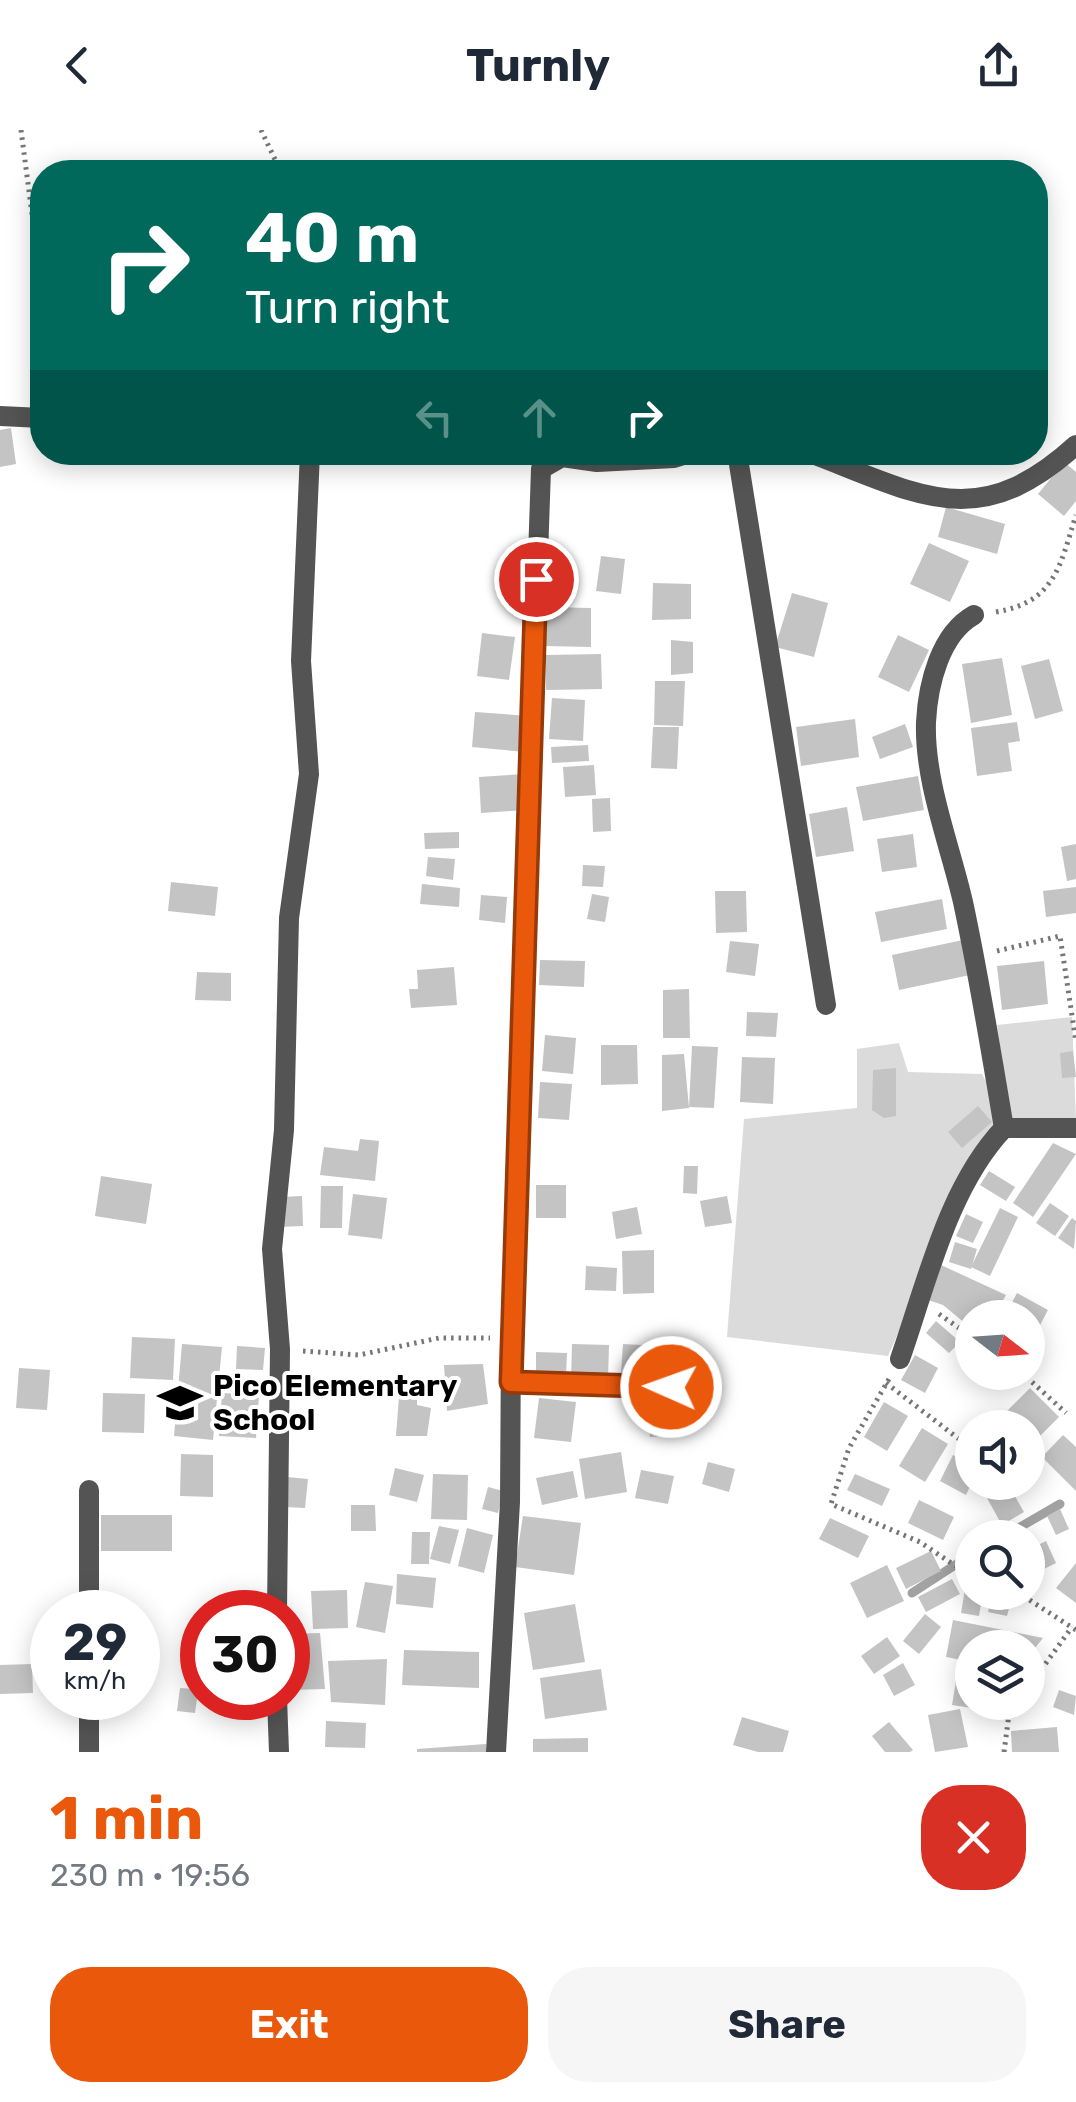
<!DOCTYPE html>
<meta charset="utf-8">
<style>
body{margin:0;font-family:Rubik,sans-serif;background:#f6f6f7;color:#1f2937;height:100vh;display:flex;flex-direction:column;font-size:38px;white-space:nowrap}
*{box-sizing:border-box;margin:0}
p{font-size:32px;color:#747a83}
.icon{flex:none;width:55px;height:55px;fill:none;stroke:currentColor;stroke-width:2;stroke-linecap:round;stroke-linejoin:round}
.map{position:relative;height:1622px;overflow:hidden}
.side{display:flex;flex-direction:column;background:#fff;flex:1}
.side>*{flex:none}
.banner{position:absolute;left:30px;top:30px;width:1018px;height:305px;border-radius:40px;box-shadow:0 5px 25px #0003;background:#00695c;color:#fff;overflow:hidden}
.needle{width:65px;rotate:107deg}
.controls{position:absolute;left:955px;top:1170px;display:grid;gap:20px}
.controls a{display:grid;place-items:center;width:90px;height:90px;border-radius:50%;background:#fff;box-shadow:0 5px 25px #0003;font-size:50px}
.speed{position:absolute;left:30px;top:1460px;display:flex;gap:20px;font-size:50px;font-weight:700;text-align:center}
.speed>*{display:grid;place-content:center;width:130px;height:130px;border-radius:50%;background:#fff;box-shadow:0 5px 25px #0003;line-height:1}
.speed small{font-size:25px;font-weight:400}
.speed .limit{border:15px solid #d22;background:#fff;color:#111}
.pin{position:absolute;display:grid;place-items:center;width:85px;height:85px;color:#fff;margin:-42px;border:5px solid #fff;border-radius:50%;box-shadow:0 2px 10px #0007}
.me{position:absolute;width:110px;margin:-55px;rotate:272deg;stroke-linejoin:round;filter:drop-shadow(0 0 8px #0008)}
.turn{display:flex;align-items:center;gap:35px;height:210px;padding:0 50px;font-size:45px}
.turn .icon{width:130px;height:130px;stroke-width:2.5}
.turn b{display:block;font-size:70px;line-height:85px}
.lanes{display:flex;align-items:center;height:95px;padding:0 50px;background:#0003;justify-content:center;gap:50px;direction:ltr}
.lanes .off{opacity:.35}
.round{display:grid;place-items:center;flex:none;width:105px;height:105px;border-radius:40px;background:#f6f6f7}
.headline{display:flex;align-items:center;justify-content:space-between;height:170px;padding:0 50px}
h1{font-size:60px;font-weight:700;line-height:75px;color:#ea580c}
.button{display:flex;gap:20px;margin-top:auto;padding:20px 50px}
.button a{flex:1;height:115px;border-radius:40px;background:#ea580c;color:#fff;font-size:40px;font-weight:700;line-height:115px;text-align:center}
.button a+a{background:#f6f6f7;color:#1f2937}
header{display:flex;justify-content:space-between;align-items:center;height:130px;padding:0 50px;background:#fff;font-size:45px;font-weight:700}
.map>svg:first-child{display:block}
</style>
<header><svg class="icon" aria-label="back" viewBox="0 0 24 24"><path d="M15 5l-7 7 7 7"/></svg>Turnly<svg class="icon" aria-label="share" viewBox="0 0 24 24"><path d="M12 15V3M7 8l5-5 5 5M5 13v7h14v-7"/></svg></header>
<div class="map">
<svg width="1076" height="1622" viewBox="0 0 1076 1622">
<rect width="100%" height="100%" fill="#fff"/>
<!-- green -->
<g fill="#dbdbdb">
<polygon points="1072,887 1076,990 1011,993 997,895"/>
<polygon points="899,913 908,942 982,944 992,963 997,997 980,1016 888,1226 727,1207 744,989 857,978 857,919"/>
</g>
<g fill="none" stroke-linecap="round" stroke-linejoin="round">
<!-- stream -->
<g stroke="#a2a2a2" stroke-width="9">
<polyline points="1001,1408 1060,1374"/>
<polyline points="912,1463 972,1424"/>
</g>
</g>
<!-- building -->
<g fill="#c4c4c4">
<polygon points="11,298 16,334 0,337 0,300"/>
<polygon points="1064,332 1076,342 1076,371 1064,386 1038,364"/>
<polygon points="946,377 1005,394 997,424 938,407"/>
<polygon points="929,413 969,431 950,472 910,454"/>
<polygon points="601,426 625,429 621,464 596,461"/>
<polygon points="653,453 691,454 691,489 652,490"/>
<polygon points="792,463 828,473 814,527 775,517"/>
<polygon points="545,477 591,478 591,517 544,516"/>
<polygon points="482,503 515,507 509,550 477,546"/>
<polygon points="898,505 929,520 909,562 878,547"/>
<polygon points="671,510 693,512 693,543 671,545"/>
<polygon points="601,524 602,559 546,560 546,525"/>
<polygon points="1002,528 1012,585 971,593 962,534"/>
<polygon points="1049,529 1063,581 1035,589 1021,536"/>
<polygon points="655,551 685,551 683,596 654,595"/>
<polygon points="552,568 585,570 583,611 549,609"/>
<polygon points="475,582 529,586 525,622 472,617"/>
<polygon points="855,589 859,627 801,636 796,597"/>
<polygon points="1017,592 1020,611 1008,613 1012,641 977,646 971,598"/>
<polygon points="905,594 913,617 880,629 872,607"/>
<polygon points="653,597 679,597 677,639 651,638"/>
<polygon points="588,615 589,631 552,633 551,617"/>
<polygon points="594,635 596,665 565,667 563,637"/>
<polygon points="523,644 525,680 481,683 479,647"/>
<polygon points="918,646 924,680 863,691 856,657"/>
<polygon points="610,668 611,701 593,702 592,669"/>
<polygon points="847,677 854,721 816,727 809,684"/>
<polygon points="459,702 459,718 425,719 424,703"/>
<polygon points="913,704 917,737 882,742 877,709"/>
<polygon points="1076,714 1076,749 1067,751 1061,717"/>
<polygon points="428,727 455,729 453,750 426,746"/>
<polygon points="583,735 605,736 603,757 582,756"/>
<polygon points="171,752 218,757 215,786 168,781"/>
<polygon points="422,754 460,758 459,777 420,774"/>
<polygon points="1076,757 1076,783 1046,787 1043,761"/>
<polygon points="715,761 746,761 747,802 716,803"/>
<polygon points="592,764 609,767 605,792 587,789"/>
<polygon points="481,765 507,767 505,793 479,790"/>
<polygon points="942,769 947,799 881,812 875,782"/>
<polygon points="963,810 970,845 899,860 892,825"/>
<polygon points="730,811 759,814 755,846 726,842"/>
<polygon points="540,830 585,831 584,857 539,855"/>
<polygon points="1044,831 1048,874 1002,880 997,836"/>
<polygon points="454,837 457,875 411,878 409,859 418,859 417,840"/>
<polygon points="197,842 231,843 231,871 195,870"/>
<polygon points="689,859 690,908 663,908 663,860"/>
<polygon points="747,882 778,883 776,907 746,906"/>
<polygon points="545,905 576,908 573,944 542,941"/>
<polygon points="601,915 637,915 638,954 601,955"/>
<polygon points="692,916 718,917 714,978 689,977"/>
<polygon points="1073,921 1076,947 1062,948 1060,923"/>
<polygon points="684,924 689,978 662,981 662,925"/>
<polygon points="742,927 775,928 773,974 740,972"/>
<polygon points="896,938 896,986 884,988 872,980 873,940"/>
<polygon points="540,952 572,954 569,990 538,988"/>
<polygon points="978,976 992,992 962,1018 948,1002"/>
<polygon points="360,1009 379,1011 375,1051 320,1045 324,1017 358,1021"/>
<polygon points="1053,1013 1076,1024 1033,1087 1013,1073"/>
<polygon points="684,1036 698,1036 697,1064 683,1063"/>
<polygon points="989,1041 1015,1057 1006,1071 980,1055"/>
<polygon points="101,1046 152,1054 146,1094 95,1086"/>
<rect x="536" y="1055" width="30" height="33"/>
<polygon points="321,1056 343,1056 342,1098 320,1098"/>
<polygon points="353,1064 387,1068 382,1109 348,1105"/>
<polygon points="302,1066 303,1096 279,1097 279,1067"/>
<polygon points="727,1066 732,1093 705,1097 700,1071"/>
<polygon points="1050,1073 1069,1086 1055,1106 1036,1093"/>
<polygon points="637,1077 642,1104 616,1109 612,1082"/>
<polygon points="1000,1078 1018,1087 990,1146 971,1137"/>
<polygon points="966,1084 983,1092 973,1113 956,1106"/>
<polygon points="1072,1088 1076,1091 1074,1119 1058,1108"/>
<polygon points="955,1112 977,1119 971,1139 949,1132"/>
<polygon points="654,1120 654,1163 623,1164 622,1121"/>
<polygon points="941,1135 1006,1165 993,1188 972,1188 972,1199 943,1175 928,1170"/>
<polygon points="586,1136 617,1138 616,1161 585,1160"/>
<polygon points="1017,1163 1048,1180 1028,1218 1028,1188 1004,1188"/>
<polygon points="936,1191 960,1212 949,1223 926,1203"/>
<polygon points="132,1207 175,1209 173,1250 130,1248"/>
<polygon points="182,1214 222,1217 213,1310 174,1306"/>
<polygon points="572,1214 609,1215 608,1250 571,1249"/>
<polygon points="623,1214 659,1216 658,1244 621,1243"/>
<polygon points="237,1216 265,1218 263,1240 236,1239"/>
<polygon points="536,1222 567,1223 566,1245 536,1243"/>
<polygon points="915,1225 938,1238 925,1263 901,1250"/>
<polygon points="483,1234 488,1274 447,1281 444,1235"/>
<polygon points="19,1238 50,1240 47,1280 16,1278"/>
<polygon points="1030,1258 1059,1287 1028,1318 1028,1298 1008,1298 999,1289"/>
<polygon points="103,1263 145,1264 144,1303 102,1302"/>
<polygon points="222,1263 259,1265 256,1308 219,1306"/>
<polygon points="399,1266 417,1266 417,1275 431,1278 427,1306 396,1306"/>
<polygon points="539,1268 576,1272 571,1312 534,1308"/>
<polygon points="677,1272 680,1305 650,1307 647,1274"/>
<polygon points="884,1272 908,1286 887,1321 864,1307"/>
<polygon points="922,1298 948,1314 925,1352 899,1336"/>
<polygon points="1063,1305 1076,1317 1076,1361 1042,1327"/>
<polygon points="621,1322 627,1362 585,1369 579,1329"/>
<polygon points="181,1324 213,1325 213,1367 180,1366"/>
<polygon points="953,1325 972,1335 972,1352 966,1365 940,1351"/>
<polygon points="708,1332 735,1339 729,1362 702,1354"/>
<polygon points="395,1338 424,1345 417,1372 389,1365"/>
<polygon points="641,1340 674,1346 668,1374 635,1368"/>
<polygon points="573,1341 578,1367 542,1375 536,1348"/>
<polygon points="433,1344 468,1345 467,1390 431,1389"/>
<polygon points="855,1344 890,1359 882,1376 847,1360"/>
<polygon points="287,1347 308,1349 305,1378 285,1377"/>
<polygon points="998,1352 1007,1352 1024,1382 1002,1395 983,1361"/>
<polygon points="488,1357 503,1361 498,1383 482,1379"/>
<polygon points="919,1370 954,1387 943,1410 908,1393"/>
<polygon points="351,1375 375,1375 376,1401 351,1401"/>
<polygon points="1060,1379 1069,1399 1056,1405 1047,1386"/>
<rect x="101" y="1385" width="71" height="36"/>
<polygon points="523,1386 581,1393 574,1445 515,1437"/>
<polygon points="830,1388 869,1406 858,1428 819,1409"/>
<polygon points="439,1396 459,1400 450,1434 430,1429"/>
<polygon points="467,1398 493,1405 484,1443 458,1436"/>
<polygon points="412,1402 430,1402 429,1434 411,1434"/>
<polygon points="1046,1411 1056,1433 1028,1447 1028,1420"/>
<polygon points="931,1421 941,1441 906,1459 896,1438"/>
<polygon points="1076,1433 1076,1473 1056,1458"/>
<polygon points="887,1435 904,1471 867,1488 850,1453"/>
<polygon points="397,1444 436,1448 433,1478 396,1474"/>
<polygon points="952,1449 960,1464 926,1482 918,1467"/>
<polygon points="365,1452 393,1456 385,1503 356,1497"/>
<polygon points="965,1459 983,1462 979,1486 961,1483"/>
<polygon points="347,1460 348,1498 313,1499 311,1461"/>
<polygon points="993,1462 1012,1467 1007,1486 988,1482"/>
<polygon points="575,1474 585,1532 533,1540 524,1483"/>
<polygon points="925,1484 941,1497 919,1524 903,1511"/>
<polygon points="953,1490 1043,1508 1028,1527 1028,1518 972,1518 972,1532 946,1527"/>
<polygon points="320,1503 325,1559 291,1560 289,1504"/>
<polygon points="887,1507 900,1526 874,1544 861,1526"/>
<polygon points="404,1520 479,1522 479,1558 402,1555"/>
<polygon points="387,1529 385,1575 331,1572 328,1531"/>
<polygon points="903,1533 915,1555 894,1566 883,1545"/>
<polygon points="32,1534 33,1563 0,1564 0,1535"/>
<polygon points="601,1539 607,1580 545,1589 540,1548"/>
<polygon points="202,1545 202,1568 220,1568 213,1580 197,1569 195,1583 177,1581 180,1558 194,1559"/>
<polygon points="957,1545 972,1547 972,1572 992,1572 991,1581 952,1575"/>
<polygon points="1059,1560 1076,1566 1074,1585 1053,1577"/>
<polygon points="960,1579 968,1617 935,1622 928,1585"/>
<polygon points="742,1587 789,1601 783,1622 758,1622 733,1615"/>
<polygon points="326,1591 366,1593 365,1618 325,1617"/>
<polygon points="889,1592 913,1620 910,1622 885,1622 872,1606"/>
<polygon points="1057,1597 1059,1622 1012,1622 1011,1601"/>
<polygon points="588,1608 588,1622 533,1622 533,1609"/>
<polygon points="486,1614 487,1622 417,1622 417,1619"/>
</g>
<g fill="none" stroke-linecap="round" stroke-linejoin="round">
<!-- path -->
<g stroke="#767676" stroke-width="5" stroke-dasharray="2.5 5" stroke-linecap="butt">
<polyline points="21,0 32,84 42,87"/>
<polyline points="261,0 281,42"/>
<path d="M 996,482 C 1055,472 1060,436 1076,385"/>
<polyline points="997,821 1060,806 1076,912"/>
<polyline points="939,1184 972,1207"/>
<polyline points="303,1221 359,1225 439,1208 490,1208"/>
<polyline points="1021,1242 1066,1283"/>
<polyline points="889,1249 849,1318 831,1374 920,1412 972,1447"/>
<polyline points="886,1253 972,1319"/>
<polyline points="1017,1462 1076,1500"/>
<polyline points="1028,1558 1072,1497"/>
<polyline points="1004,1622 1009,1584 1017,1572"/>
</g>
<!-- minor -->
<g stroke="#545454" stroke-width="20">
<polyline points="0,286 42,288"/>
<polyline points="737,322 826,875"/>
<path d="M 807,322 C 917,363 976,406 1076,315"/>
<path d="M 974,485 C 940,504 928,554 926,592 C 924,651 950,715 963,772 C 979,846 991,922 1004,998"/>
<path d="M 900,1229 C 927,1152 948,1057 1004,998 L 1076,998"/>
<polyline points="511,1252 671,1257"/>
<polyline points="89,1360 89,1482"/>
<polyline points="277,1482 280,1219 272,1119 284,1000 289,788 309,644 301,531 310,322"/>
<polyline points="89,1568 89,1622"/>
<polyline points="277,1568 279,1622"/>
<polyline points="496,1622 510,1372 511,1208 541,339 562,327 597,332 674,328 693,322"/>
</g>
</g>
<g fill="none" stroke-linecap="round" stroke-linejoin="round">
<!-- route casing -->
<g stroke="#983908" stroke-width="25">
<polyline id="route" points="536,449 511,1252 671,1257"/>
</g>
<!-- route -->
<use href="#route" stroke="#ea580c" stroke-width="18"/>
</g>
<!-- icons -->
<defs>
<g id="school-bare" transform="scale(3.45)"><path d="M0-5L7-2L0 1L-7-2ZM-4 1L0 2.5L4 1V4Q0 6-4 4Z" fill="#000" stroke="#fff" stroke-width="2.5" paint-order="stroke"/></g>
</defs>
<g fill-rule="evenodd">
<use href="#school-bare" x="180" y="1273"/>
</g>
<g text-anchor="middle" stroke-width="8" stroke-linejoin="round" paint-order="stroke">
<!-- poi labels -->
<g font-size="30" font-weight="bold" fill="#000" stroke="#fff" text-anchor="start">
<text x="213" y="1266">Pico Elementary<tspan x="213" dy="34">School</tspan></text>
</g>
</g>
</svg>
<div class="controls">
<a><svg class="needle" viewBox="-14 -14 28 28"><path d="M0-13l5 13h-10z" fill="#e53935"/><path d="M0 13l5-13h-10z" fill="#747a83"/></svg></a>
<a><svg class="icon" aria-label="sound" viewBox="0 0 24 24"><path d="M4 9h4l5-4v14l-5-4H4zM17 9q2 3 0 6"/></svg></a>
<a><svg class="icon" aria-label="search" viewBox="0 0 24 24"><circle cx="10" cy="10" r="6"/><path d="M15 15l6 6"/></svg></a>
<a><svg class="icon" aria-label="layers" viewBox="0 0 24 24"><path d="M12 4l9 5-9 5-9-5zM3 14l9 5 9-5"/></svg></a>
</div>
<div class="speed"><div>29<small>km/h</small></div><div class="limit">30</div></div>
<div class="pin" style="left:536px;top:449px;background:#d93025"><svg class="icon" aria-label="arrive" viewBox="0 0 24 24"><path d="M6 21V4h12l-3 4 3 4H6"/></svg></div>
<svg class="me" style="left:671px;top:1257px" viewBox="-20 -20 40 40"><circle r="17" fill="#ea580c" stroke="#fff" stroke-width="3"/><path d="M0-11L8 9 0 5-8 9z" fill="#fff"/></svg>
<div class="banner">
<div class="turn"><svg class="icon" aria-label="right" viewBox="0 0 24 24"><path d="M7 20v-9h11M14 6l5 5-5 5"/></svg><div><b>40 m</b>Turn right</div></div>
<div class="lanes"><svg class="icon off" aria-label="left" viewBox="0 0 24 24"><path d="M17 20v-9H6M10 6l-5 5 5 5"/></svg><svg class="icon off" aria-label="ahead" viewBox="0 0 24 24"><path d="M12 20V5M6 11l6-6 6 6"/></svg><svg class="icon" aria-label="right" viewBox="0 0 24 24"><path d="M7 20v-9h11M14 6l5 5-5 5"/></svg></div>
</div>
</div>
<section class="side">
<div class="headline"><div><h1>1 min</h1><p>230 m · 19:56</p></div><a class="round" style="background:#d93025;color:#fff"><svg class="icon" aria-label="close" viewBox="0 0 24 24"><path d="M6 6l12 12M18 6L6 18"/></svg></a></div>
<div class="button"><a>Exit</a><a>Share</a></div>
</section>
